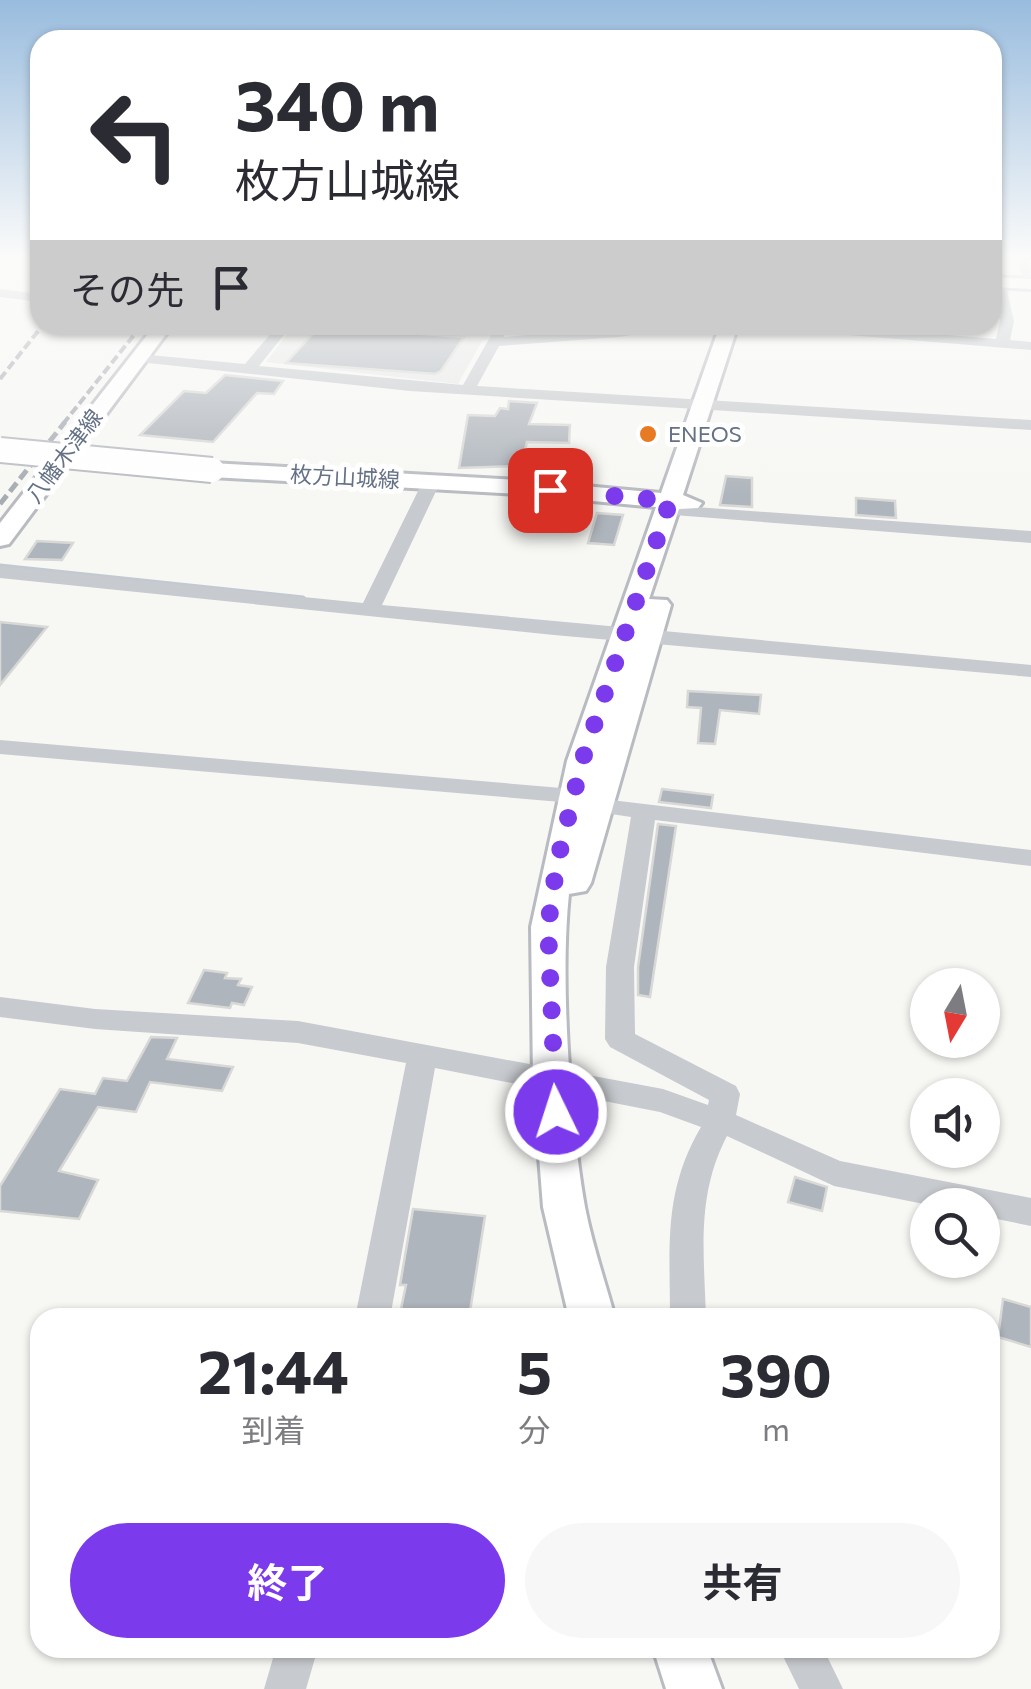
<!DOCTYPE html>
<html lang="ja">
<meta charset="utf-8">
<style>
body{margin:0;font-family:Commissioner,"Noto Sans JP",sans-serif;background:#f7f7f7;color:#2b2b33;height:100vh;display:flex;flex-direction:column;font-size:38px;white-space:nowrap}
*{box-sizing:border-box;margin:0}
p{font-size:32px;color:#7c7c81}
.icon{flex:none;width:55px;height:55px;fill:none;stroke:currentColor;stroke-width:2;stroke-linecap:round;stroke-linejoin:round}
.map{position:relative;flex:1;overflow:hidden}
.panel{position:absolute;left:30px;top:1308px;width:970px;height:350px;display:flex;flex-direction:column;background:#fff;border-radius:30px;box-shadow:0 2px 8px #0004}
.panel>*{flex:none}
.banner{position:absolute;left:30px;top:30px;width:972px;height:305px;border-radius:30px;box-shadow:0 2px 8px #0004;background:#fff;color:#2b2b33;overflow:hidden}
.needle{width:65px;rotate:190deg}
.controls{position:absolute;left:910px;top:968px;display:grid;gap:20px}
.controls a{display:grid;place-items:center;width:90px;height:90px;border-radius:50%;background:#fff;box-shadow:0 2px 8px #0004;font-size:50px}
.pin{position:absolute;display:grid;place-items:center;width:85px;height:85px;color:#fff;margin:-42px;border-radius:20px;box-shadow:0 5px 15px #0006}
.me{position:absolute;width:110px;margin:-55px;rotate:356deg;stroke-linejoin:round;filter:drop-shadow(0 0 8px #0008)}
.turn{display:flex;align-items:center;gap:35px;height:210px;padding:0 40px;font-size:45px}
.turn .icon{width:130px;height:130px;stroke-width:2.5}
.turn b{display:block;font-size:70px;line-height:85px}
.then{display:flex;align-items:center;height:95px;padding:0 40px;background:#0003;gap:20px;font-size:38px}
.eta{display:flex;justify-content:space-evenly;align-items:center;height:170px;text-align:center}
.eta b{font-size:60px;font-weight:700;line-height:70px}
.primary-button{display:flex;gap:20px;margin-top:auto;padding:20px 40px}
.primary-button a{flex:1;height:115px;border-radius:60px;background:#7c3aed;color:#fff;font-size:40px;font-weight:700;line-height:115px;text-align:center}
.primary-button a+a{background:#f7f7f7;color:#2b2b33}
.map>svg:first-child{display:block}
</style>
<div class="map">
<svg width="1031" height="1689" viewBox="0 0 1031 1689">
<rect width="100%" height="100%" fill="#f7f7f4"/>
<!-- built -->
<polygon fill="#e7e8e7" points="294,325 504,325 493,338 482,341 458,384 266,362"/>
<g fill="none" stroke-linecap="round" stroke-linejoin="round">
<!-- stream -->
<polyline stroke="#c2c9d0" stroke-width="5" points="0,566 303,598"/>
</g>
<!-- building -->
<g fill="#afb5bc" stroke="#d8d9d7" stroke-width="2.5">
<polygon points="318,328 340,328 464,337 441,371 435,374 286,363"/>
<polygon points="225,375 283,381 274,394 257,393 213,442 140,435 184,391 206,393"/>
<polygon points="509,401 537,403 529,424 570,425 569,443 527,442 521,466 459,468 468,415 495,416 500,408 508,409"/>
<polygon points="726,476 752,478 752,507 720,505"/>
<polygon points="856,498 895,501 896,518 856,515"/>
<polygon points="597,513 623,515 614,545 588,543"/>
<polygon points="37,541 73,543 62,560 25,559"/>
<polygon points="0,622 47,627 0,685"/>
<polygon points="688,691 761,695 759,714 720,710 715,744 698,743 701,708 687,707"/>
<polygon points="662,789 713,795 711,808 659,802"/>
<polygon points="658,824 676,826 650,997 638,995 638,967"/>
<polygon points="204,970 227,973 225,978 241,979 238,985 252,987 244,1005 232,1003 230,1008 188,1003"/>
<polygon points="151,1037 177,1038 167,1059 233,1067 222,1091 150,1082 136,1112 98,1107 59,1171 98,1180 79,1219 0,1211 0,1186 60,1089 95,1094 103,1078 127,1081"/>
<polygon points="795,1177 827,1187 822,1211 788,1202"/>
<polygon points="413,1209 485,1216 469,1318 399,1318 406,1285 400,1285"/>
<polygon points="1003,1299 1031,1307 1031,1347 998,1337"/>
</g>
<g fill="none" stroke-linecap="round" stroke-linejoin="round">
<!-- major casing -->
<g stroke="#b8bbc0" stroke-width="6">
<g id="major">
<polygon points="992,277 1031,279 1031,289 992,287"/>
<polygon points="155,325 173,325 9,544 0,546 0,523"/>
<path d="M 720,325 L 738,325 L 683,495 L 702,503 L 698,508 L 679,509 L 649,599 L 667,600 L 671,605 L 591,883 L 586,891 L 569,894 C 560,980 570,1121 585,1207 C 592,1244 605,1281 615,1318 L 569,1318 L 543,1207 L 533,1080 L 531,927 L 567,761 L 656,507 L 519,494 L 212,477 L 201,470 L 212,463 L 519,480 L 661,493 Z"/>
<polygon points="653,1648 707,1648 722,1689 666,1689"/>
</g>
</g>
<!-- minor -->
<g fill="#c7cace" fill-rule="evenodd">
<polygon points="1018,258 1030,258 1031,288 1024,284"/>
<polygon points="998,278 1005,282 1014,321 1010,340 1031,342 1031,350 776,329 769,325 827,325 996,339 1000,321 992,281"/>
<polygon points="0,289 40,294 40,302 0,297"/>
<polygon points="278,325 292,325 259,366 463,385 494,330 504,330 504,337 642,325 637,334 619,337 499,346 477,386 1031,420 1031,430 410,391 139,362 132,358 139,354 245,364"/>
<polygon points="429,482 438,487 382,605 1031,665 1031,677 554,635 0,578 0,566 363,603 420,487"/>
<polygon points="667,505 1031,531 1031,543 661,514 658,510"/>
<polygon points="0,740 573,789 585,796 573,803 0,754"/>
<path d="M 594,798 L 1031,850 L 1031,866 L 655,820 L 634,967 L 635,1034 L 736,1086 L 740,1094 L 736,1115 L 840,1161 L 1031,1198 L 1031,1226 L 982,1216 L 982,1205 L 929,1205 L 834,1186 L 727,1136 C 696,1195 704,1253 706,1318 L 670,1318 C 670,1245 663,1192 701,1127 L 660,1112 L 435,1068 L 390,1318 L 355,1318 L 406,1063 L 298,1043 L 95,1029 L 0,1017 L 0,997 L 95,1009 L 298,1021 L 663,1089 L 708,1105 L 709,1100 L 610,1047 L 605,1039 L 606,967 L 631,817 L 585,810 L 582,805 L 585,800 Z"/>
<polygon points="276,1648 318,1648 306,1689 264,1689"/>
<polygon points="779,1648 823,1648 843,1689 799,1689"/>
</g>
<!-- major -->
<use href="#major" fill="#fff" fill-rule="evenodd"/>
<!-- rail-far1 -->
<g stroke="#a7abb2" stroke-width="4" stroke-dasharray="9 4" stroke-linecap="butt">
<polyline points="0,379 43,325"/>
<polyline points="63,424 142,325"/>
</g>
<!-- rail -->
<polyline stroke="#a7abb2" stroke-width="5" stroke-dasharray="11 5" stroke-linecap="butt" points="0,504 65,422"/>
<!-- major-bridge casing -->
<g stroke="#b8bbc0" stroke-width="28" stroke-linecap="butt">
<polyline id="major-bridge" points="0,450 212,470"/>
</g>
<!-- major-bridge -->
<use href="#major-bridge" stroke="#fff" stroke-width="24"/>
</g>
<!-- sky -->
<linearGradient id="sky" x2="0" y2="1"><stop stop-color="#99bcde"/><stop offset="0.52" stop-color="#fbfbfa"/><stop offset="1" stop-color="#fbfbfa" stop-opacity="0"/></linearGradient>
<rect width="1031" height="495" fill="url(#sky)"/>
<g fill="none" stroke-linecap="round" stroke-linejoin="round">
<!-- route -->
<polyline stroke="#7c3aed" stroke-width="18" stroke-dasharray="0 32.4" points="550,490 670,501 582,761 557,863 548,926 556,1112"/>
</g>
<!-- markers -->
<circle fill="#e87a23" stroke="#fff" stroke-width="4" cx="648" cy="434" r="10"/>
<g text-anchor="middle" stroke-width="10" stroke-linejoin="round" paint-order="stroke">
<!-- far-poi labels -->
<g font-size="22" fill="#657186" stroke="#fff" text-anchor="start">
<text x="668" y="442">ENEOS</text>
</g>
<!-- far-street labels -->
<g font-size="22" fill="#657186" stroke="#fff">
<text transform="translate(64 456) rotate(-53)" y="8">八幡木津線</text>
<text transform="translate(345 477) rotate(3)" y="8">枚方山城線</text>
</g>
</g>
</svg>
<div class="controls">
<a><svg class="needle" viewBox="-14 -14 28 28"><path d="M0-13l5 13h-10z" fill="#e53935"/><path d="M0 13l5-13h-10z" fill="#7c7c81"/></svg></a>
<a><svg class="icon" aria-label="sound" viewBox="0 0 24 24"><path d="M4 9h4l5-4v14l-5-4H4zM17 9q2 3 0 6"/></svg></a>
<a><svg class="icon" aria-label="search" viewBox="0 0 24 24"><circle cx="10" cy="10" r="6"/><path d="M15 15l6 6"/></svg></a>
</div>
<div class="pin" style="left:550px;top:490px;background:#d93025"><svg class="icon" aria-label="arrive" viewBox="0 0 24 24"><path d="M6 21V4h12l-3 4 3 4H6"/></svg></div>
<svg class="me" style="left:556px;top:1112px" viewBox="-20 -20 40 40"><circle r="17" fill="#7c3aed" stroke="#fff" stroke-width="3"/><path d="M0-11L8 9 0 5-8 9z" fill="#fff"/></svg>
<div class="banner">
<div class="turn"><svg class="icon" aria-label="left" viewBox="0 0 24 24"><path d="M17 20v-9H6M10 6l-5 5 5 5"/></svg><div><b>340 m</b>枚方山城線</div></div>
<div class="then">その先<svg class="icon" aria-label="arrive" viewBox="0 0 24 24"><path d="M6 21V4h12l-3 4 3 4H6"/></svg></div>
</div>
<section class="panel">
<div class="eta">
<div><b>21:44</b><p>到着</p></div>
<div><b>5</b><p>分</p></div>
<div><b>390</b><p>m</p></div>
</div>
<div class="primary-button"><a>終了</a><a>共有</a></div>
</section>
</div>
